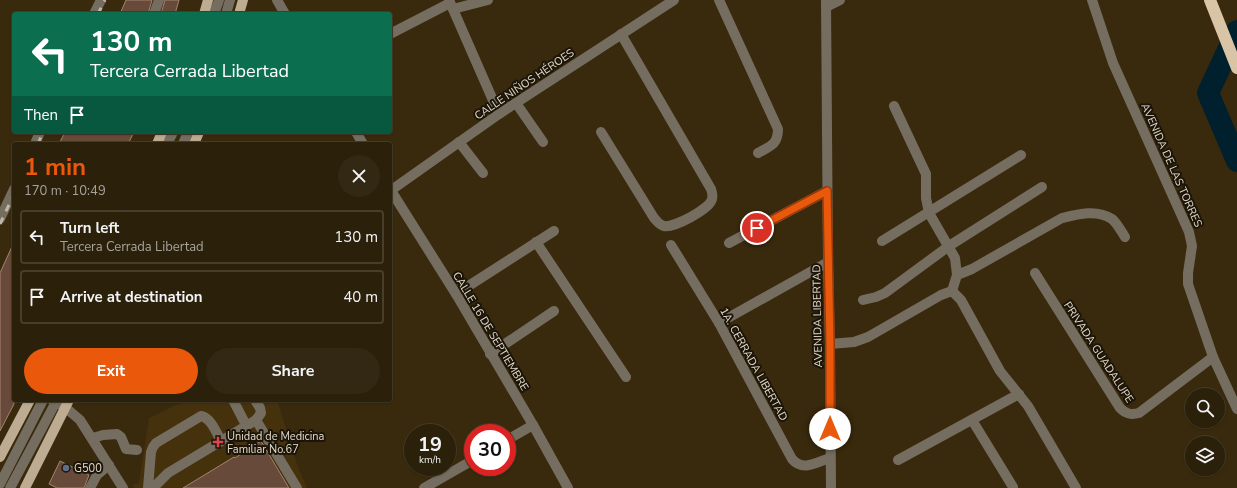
<!DOCTYPE html>
<meta charset="utf-8">
<style>
body{margin:0;font-family:"Nunito Sans",sans-serif;background:#332813;color:#f1f3f6;height:100vh;display:flex;flex-direction:column;font-size:15px;white-space:nowrap}
*{box-sizing:border-box;margin:0}
p{font-size:13px;color:#a6a39c}
.icon{flex:none;width:22px;height:22px;fill:none;stroke:currentColor;stroke-width:2;stroke-linecap:round;stroke-linejoin:round}
.map{position:relative;flex:1;overflow:hidden}
.sheet{position:absolute;left:12px;top:142px;width:380px;height:260px;display:flex;flex-direction:column;background:#2b200a;border-radius:4px;box-shadow:0 1px 3px #0004,0 0 0 1px #473e2b}
.sheet>*{flex:none}
.hud{position:absolute;left:12px;top:12px;width:380px;height:122px;border-radius:4px;box-shadow:0 1px 3px #0004,0 0 0 1px #473e2b;background:#0b6e4f;color:#fff;overflow:hidden}
.tools{position:absolute;left:1185px;top:388px;display:grid;gap:8px}
.tools a{display:grid;place-items:center;width:40px;height:40px;border-radius:50%;background:#2b200a;box-shadow:0 1px 3px #0004,0 0 0 1px #473e2b;font-size:20px}
.speed{position:absolute;left:404px;top:424px;display:flex;gap:8px;font-size:20px;font-weight:700;text-align:center}
.speed>*{display:grid;place-content:center;width:52px;height:52px;border-radius:50%;background:#2b200a;box-shadow:0 1px 3px #0004,0 0 0 1px #473e2b;line-height:1}
.speed small{font-size:10px;font-weight:400}
.speed .limit{border:6px solid #d22;background:#fff;color:#111}
.pin{position:absolute;display:grid;place-items:center;width:34px;height:34px;color:#fff;margin:-17px;border:2px solid #fff;border-radius:50%;box-shadow:0 1px 4px #0007}
.me{position:absolute;width:44px;margin:-22px;rotate:0deg;stroke-linejoin:round;filter:drop-shadow(0 0 3px #0008)}
.turn{display:flex;align-items:center;gap:14px;height:84px;padding:0 12px;font-size:18px}
.turn .icon{width:52px;height:52px;stroke-width:2.5}
.turn b{display:block;font-size:28px;line-height:34px}
.then{display:flex;align-items:center;height:38px;padding:0 12px;background:#0003;gap:8px;font-size:15px}
.round{display:grid;place-items:center;flex:none;width:42px;height:42px;border-radius:21px;background:#332813}
.headline{display:flex;align-items:center;justify-content:space-between;height:68px;padding:0 12px}
h1{font-size:24px;font-weight:700;line-height:30px;color:#ea580c}
.button{display:flex;gap:8px;margin-top:auto;padding:8px 12px}
.button a{flex:1;height:46px;border-radius:24px;background:#ea580c;color:#fff;font-size:16px;font-weight:700;line-height:46px;text-align:center}
.button a+a{background:#332813;color:#f1f3f6}
ul{padding:0;list-style:none}
li{display:flex;align-items:center;gap:12px;height:54px;margin:0 8px 6px;padding:0 4px;border:2px solid #473e2b;border-radius:4px}
li div{flex:1}
li b{display:block;font-size:15px}
li em{font-style:normal}
.map>svg:first-child{display:block}
</style>
<div class="map">
<svg width="1237" height="488" viewBox="0 0 1237 488">
<rect width="100%" height="100%" fill="#392a0d"/>
<!-- built -->
<polygon fill="#45310c" points="187,400 277,400 298,467 307,488 134,488 133,485 139,483 149,418"/>
<g fill="none" stroke-linecap="round" stroke-linejoin="round">
<!-- river -->
<polyline stroke="#00202d" stroke-width="22" points="1237,31 1208,93 1237,161"/>
</g>
<!-- building -->
<g fill="#684a3a" stroke="#a48371">
<polygon points="126,0 152,0 148,14 120,14"/>
<polygon points="165,0 179,0 175,14 161,14"/>
<polygon points="65,132 134,132 128,144 59,144"/>
<polygon points="14,242 14,404 0,431 0,273"/>
<polygon points="261,441 289,488 183,488 234,457 235,458"/>
<polygon points="60,461 89,475 84,488 57,488 49,484"/>
</g>
<g fill="none" stroke-linecap="round" stroke-linejoin="round">
<!-- minor -->
<g stroke="#756d60" stroke-width="10">
<polyline points="277,0 285,14"/>
<polyline points="449,0 499,114"/>
<path d="M 719,0 L 778,129 C 778,144 771,146 758,153"/>
<polyline points="826,0 828,262 830,344 831,488"/>
<polyline points="1092,0 1113,63 1189,232 1192,246 1188,273 1188,284 1213,357 1237,409"/>
<polyline points="826,7 840,0"/>
<polyline points="453,9 488,0"/>
<polyline points="94,14 101,0"/>
<polyline points="154,14 159,0"/>
<polyline points="214,14 219,0"/>
<polyline points="226,14 230,0"/>
<polyline points="390,34 450,3"/>
<polyline points="516,103 543,142"/>
<polyline points="894,106 926,174 926,198 929,213 955,258 957,275"/>
<polyline points="356,132 363,144"/>
<path d="M 601,132 L 654,218 C 657,221 659,225 664,226 C 674,228 710,209 712,199 C 713,196 712,192 711,189 L 621,34"/>
<polyline points="459,142 483,173"/>
<polyline points="35,144 40,132"/>
<polyline points="167,144 173,132"/>
<polyline points="183,144 188,132"/>
<polyline points="390,189 456,294 533,425 568,488"/>
<polyline points="390,191 499,114 674,0"/>
<polyline points="0,219 14,189"/>
<polyline points="882,241 1021,155"/>
<polyline points="536,242 626,377"/>
<polyline points="729,243 827,191"/>
<path d="M 671,245 L 719,323 L 792,459 C 803,472 817,462 830,458"/>
<path d="M 1035,273 L 1120,408 C 1126,414 1131,415 1139,413 L 1213,357"/>
<path d="M 952,291 L 957,275 L 972,269 L 1062,218 C 1078,214 1097,209 1112,219 C 1117,223 1121,231 1125,237"/>
<polyline points="456,294 554,231"/>
<polyline points="863,300 876,297 885,293 949,246 1042,187"/>
<polyline points="719,323 828,262"/>
<polyline points="830,344 854,342 868,337 941,295 952,291 961,300 1000,371 1028,406 1076,488"/>
<polyline points="490,354 554,311"/>
<polyline points="52,400 66,408 80,420 123,488"/>
<polyline points="233,400 246,425"/>
<polyline points="255,400 260,408 261,413 256,420 297,488"/>
<polyline points="972,420 1013,487"/>
<polyline points="93,438 103,435 117,434 121,437 126,449 137,450"/>
<polyline points="507,440 533,425"/>
<polyline points="898,460 1019,394"/>
<polyline points="0,484 43,400"/>
<polyline points="10,488 57,400"/>
<polyline points="90,488 97,475 109,465"/>
<path d="M 148,488 L 151,452 L 153,447 L 156,443 L 201,416 C 211,418 216,432 221,441"/>
<polyline points="153,488 168,473 256,420"/>
<polyline points="424,488 473,460"/>
</g>
<!-- major -->
<g stroke="#bdac92" stroke-width="10">
<polyline points="204,14 208,0"/>
<polyline points="239,14 243,0"/>
<polyline points="157,144 162,132"/>
<polyline points="194,144 199,132"/>
<polyline points="0,457 30,400"/>
<polyline points="25,488 69,400"/>
</g>
<!-- highway -->
<polyline stroke="#d9c5a5" stroke-width="12" points="1210,0 1237,68"/>
<!-- rail -->
<g stroke="#c2b7a4" stroke-width="3" stroke-dasharray="7 7" stroke-linecap="butt">
<polyline points="98,14 105,0"/>
<polyline points="38,144 43,132"/>
<polyline points="0,224 14,194"/>
</g>
</g>
<g fill="none" stroke-linecap="round" stroke-linejoin="round">
<!-- route casing -->
<g stroke="#983908" stroke-width="10">
<polyline id="route" points="757,228 827,191 830,344 830,429"/>
</g>
<!-- route -->
<use href="#route" stroke="#ea580c" stroke-width="7"/>
</g>
<!-- markers -->
<path fill="#e0444e" stroke="#1b1408" stroke-width="1.5" d="M216 436h4v4h4v4h-4v4h-4v-4h-4v-4h4z"/>
<circle fill="#5c6f8a" stroke="#1b1408" stroke-width="1.5" cx="66" cy="468" r="4"/>
<g text-anchor="middle" stroke-width="4" stroke-linejoin="round" paint-order="stroke">
<!-- street labels -->
<g font-size="11" fill="#e3d9c8" stroke="#1b1408">
<text transform="translate(524 84) rotate(-34)" y="4">CALLE NIÑOS HÉROES</text>
<text transform="translate(1172 165) rotate(66)" y="4">AVENIDA DE LAS TORRES</text>
<text transform="translate(817 316) rotate(-91)" y="4">AVENIDA LIBERTAD</text>
<text transform="translate(491 331) rotate(59)" y="4">CALLE 16 DE SEPTIEMBRE</text>
<text transform="translate(1099 352) rotate(57)" y="4">PRIVADA GUADALUPE</text>
<text transform="translate(754 364) rotate(61)" y="4">1A. CERRADA LIBERTAD</text>
</g>
<!-- poi labels -->
<g font-size="11" fill="#e3d9c8" stroke="#1b1408" text-anchor="start">
<text x="227" y="440">Unidad de Medicina<tspan x="227" dy="13">Familiar No.67</tspan></text>
<text x="74" y="472">G500</text>
</g>
</g>
</svg>
<div class="tools">
<a><svg class="icon" aria-label="search" viewBox="0 0 24 24"><circle cx="10" cy="10" r="6"/><path d="M15 15l6 6"/></svg></a>
<a><svg class="icon" aria-label="layers" viewBox="0 0 24 24"><path d="M12 4l9 5-9 5-9-5zM3 14l9 5 9-5"/></svg></a>
</div>
<div class="speed"><div>19<small>km/h</small></div><div class="limit">30</div></div>
<div class="pin" style="left:757px;top:228px;background:#d93025"><svg class="icon" aria-label="arrive" viewBox="0 0 24 24"><path d="M6 21V4h12l-3 4 3 4H6"/></svg></div>
<svg class="me" style="left:830px;top:429px" viewBox="-20 -20 40 40"><circle r="19" fill="#fff"/><path d="M0-13L10 11 0 6-10 11z" fill="#ea580c"/></svg>
<div class="hud">
<div class="turn"><svg class="icon" aria-label="left" viewBox="0 0 24 24"><path d="M17 20v-9H6M10 6l-5 5 5 5"/></svg><div><b>130 m</b>Tercera Cerrada Libertad</div></div>
<div class="then">Then<svg class="icon" aria-label="arrive" viewBox="0 0 24 24"><path d="M6 21V4h12l-3 4 3 4H6"/></svg></div>
</div>
<section class="sheet">
<div class="headline"><div><h1>1 min</h1><p>170 m · 10:49</p></div><a class="round"><svg class="icon" aria-label="close" viewBox="0 0 24 24"><path d="M6 6l12 12M18 6L6 18"/></svg></a></div>
<ul>
<li><svg class="icon" aria-label="left" viewBox="0 0 24 24"><path d="M17 20v-9H6M10 6l-5 5 5 5"/></svg><div><b>Turn left</b><p>Tercera Cerrada Libertad</p></div><em>130 m</em></li>
<li><svg class="icon" aria-label="arrive" viewBox="0 0 24 24"><path d="M6 21V4h12l-3 4 3 4H6"/></svg><div><b>Arrive at destination</b></div><em>40 m</em></li>
</ul>
<div class="button"><a>Exit</a><a>Share</a></div>
</section>
</div>
